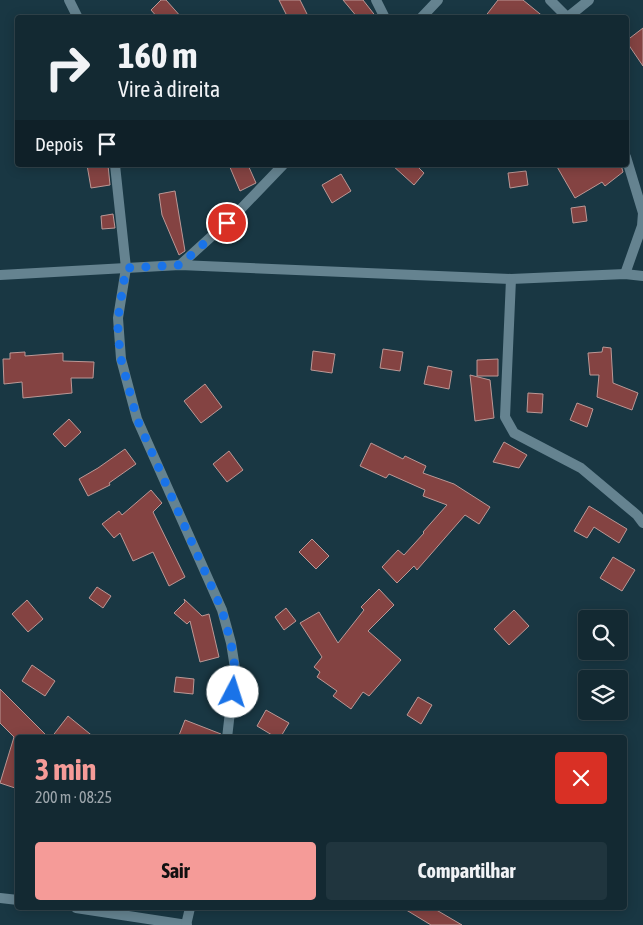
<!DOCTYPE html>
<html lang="pt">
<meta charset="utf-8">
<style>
body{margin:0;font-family:"Asap Condensed",sans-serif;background:#20353e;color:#f1f3f6;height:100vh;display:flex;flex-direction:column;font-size:19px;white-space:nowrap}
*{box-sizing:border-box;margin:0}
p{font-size:16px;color:#9da6ac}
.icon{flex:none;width:28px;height:28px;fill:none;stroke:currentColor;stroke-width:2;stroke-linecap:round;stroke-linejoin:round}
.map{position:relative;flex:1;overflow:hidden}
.panel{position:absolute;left:15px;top:735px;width:612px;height:175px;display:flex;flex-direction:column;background:#132932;border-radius:5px;box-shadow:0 2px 12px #0003,0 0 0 1px #32454d}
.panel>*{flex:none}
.top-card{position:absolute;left:15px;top:15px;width:614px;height:152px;border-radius:5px;box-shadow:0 2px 12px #0003,0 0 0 1px #32454d;background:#132932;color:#f1f3f6;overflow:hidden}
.tools{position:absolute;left:578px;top:610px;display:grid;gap:10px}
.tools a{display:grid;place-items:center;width:50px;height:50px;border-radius:5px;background:#132932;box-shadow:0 2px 12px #0003,0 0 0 1px #32454d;font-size:25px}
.pin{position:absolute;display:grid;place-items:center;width:42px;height:42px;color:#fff;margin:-21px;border:2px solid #fff;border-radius:50%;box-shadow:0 1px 5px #0007}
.me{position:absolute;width:55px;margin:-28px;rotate:5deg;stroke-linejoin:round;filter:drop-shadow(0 0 4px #0008)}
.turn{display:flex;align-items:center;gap:18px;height:105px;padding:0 20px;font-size:22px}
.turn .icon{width:65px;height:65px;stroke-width:2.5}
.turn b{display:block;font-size:35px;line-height:42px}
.then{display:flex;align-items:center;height:48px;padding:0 20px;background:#0003;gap:10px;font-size:19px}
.round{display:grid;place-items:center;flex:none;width:52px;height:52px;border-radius:5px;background:#20353e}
.headline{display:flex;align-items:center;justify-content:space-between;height:85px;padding:0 20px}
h1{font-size:30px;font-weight:700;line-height:38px;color:#f59b98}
.cta{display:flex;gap:10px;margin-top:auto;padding:10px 20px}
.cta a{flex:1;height:58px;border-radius:5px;background:#f59b98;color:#111;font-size:20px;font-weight:700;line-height:58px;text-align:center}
.cta a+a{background:#20353e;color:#f1f3f6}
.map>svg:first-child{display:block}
</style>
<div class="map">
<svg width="643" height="925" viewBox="0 0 643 925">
<rect width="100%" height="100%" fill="#193743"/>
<!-- building -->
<g fill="#844342" stroke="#bb9896">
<polygon points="161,0 166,0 182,18 158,18 151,10"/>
<polygon points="279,0 300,0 309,18 288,18"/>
<polygon points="343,0 363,0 377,18 358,18"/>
<polygon points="498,0 523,0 545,18 484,18"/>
<polygon points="643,28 643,66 626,41"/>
<polygon points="87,165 108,165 110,185 91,188"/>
<polygon points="229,165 248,165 256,183 240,191"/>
<polygon points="392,165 416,165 424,173 414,185"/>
<polygon points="556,165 621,165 623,172 605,186 602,182 575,198"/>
<polygon points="526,171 528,185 510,188 508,173"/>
<polygon points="341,174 351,191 332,203 322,185"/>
<polygon points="175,191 185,251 179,255 162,215 159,194"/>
<polygon points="585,206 587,221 573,223 571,208"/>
<polygon points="113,214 115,228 102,229 101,216"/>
<polygon points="603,347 611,348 613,383 638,393 632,410 597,397 599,375 590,375 588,353 602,352"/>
<polygon points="383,349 403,352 400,371 380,368"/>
<polygon points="313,351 335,354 332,373 311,370"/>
<polygon points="25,352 25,356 63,353 63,361 94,362 93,378 71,378 72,393 23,398 22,382 4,384 3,359 10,359 10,353"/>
<polygon points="498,359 498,376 477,376 477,360"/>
<polygon points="428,366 452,371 449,389 424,384"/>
<polygon points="470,375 490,380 494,418 475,421"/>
<polygon points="205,384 222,407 201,423 184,401"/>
<polygon points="528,393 543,394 542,413 527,412"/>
<polygon points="577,403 593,409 587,427 570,420"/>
<polygon points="69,419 81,432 65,447 53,434"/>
<polygon points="504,442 527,455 519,468 493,462"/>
<polygon points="371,443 403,459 405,456 426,466 423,473 454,484 490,507 479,524 465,515 417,570 414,566 397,583 382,567 398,550 404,555 424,533 423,532 447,505 423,496 425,490 389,474 386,478 360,466"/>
<polygon points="125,449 136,464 109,483 110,485 88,496 79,479 98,468"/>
<polygon points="229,451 243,470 227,482 213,464"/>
<polygon points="151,490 162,503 153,512 185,577 169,586 153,552 133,561 120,533 114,538 102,524 119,511 122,515"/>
<polygon points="589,506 627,529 619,543 594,527 587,538 574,531"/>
<polygon points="312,539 329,556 316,569 299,552"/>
<polygon points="613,557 635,570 622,591 600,578"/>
<polygon points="97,587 111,596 103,608 89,598"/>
<polygon points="379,589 394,605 368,631 401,660 369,696 363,692 351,709 333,696 337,691 317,677 320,672 314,667 322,657 300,623 319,612 338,643 364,610 361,607"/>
<polygon points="184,599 202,616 209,614 219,657 200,662 190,621 187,624 174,613 185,602"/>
<polygon points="27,600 43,619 28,632 12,614"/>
<polygon points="286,608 296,621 284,630 275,617"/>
<polygon points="514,610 529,626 509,645 494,629"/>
<polygon points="32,665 55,681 45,696 22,681"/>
<polygon points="176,677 194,679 193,694 174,692"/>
<polygon points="0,689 49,738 18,738 18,789 0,783 14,737 0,723"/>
<polygon points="418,697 432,705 421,724 407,715"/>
<polygon points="266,710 289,723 280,738 277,738 257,726"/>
<polygon points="68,716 95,738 51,738"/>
<polygon points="185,720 221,734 220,738 178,738"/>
<polygon points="403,908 433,908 462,925 431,925"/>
</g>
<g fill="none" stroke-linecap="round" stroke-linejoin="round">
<!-- street -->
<g stroke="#658390" stroke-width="10">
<polyline points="69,0 78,18"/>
<polyline points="376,0 385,18"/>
<polyline points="550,0 568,18"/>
<polyline points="568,17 589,0"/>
<polyline points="421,18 438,0"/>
<polyline points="115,165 126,268 118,318 121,359 137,419 222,610 231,643 235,668 227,738"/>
<polyline points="180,265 234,216 283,165"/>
<polyline points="625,274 642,226 643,213 626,157"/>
<polyline points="0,275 180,265 511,279 625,274 643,276"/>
<polyline points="511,279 505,417 514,433 581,468 637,515 643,523"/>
<polyline points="0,898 18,900"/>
<polyline points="76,908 187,925"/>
<polyline points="186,925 190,908"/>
</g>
</g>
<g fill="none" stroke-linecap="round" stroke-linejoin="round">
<!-- route -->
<polyline stroke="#1a73e8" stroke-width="9" stroke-dasharray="0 16.2" points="227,223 180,265 126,268 118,318 118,334 121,359 137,419 222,610 231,643 235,668 233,692"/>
</g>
</svg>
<div class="tools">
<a><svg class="icon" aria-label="search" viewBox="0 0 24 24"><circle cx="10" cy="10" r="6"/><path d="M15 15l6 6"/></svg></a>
<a><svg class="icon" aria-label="layers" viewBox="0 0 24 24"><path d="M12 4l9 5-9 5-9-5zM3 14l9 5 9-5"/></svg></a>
</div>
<div class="pin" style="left:227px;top:223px;background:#d93025"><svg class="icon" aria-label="arrive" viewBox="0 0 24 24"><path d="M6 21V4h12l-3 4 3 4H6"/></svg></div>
<svg class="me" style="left:233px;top:692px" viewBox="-20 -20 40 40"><circle r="19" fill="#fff"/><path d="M0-13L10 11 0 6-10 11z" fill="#1a73e8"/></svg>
<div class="top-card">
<div class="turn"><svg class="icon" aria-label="right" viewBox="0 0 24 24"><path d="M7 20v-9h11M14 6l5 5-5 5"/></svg><div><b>160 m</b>Vire à direita</div></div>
<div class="then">Depois<svg class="icon" aria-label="arrive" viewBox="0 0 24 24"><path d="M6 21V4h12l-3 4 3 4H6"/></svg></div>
</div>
<section class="panel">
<div class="headline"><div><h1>3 min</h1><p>200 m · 08:25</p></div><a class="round" style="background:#d93025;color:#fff"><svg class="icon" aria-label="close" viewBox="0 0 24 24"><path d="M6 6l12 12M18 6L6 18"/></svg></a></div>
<div class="cta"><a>Sair</a><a>Compartilhar</a></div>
</section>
</div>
